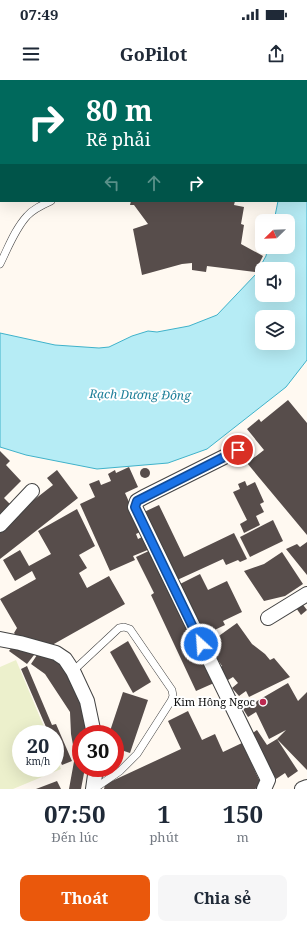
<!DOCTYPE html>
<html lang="vi">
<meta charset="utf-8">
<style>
body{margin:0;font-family:"Noto Serif",serif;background:#f6f6f7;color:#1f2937;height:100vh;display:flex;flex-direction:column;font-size:15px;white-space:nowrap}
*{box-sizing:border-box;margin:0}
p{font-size:13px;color:#747a83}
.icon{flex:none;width:22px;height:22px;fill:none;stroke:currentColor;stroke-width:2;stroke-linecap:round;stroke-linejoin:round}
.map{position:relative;height:709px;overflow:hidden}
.side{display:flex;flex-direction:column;background:#fff;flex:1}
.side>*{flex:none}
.top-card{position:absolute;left:0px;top:0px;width:307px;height:122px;box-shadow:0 4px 16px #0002;background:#00695c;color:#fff;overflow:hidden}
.needle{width:26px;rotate:247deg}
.fabs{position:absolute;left:255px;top:134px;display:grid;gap:8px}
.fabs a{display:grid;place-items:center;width:40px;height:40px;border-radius:8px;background:#fff;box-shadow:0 4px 16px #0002;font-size:20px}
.speed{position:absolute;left:12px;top:645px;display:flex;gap:8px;font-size:20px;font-weight:700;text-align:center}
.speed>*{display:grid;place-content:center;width:52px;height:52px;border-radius:50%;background:#fff;box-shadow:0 4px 16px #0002;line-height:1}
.speed small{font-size:10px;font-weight:400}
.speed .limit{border:6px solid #d22;background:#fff;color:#111}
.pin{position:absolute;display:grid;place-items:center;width:34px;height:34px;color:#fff;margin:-17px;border:2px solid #fff;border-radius:50%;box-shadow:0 1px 4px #0007}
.me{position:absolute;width:44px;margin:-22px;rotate:334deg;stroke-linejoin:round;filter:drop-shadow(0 0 3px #0008)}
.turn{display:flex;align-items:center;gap:14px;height:84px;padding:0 20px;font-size:18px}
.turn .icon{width:52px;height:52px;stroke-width:2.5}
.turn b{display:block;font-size:28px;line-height:34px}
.lanes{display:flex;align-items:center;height:38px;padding:0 20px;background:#0003;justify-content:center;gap:20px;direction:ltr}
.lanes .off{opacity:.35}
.eta{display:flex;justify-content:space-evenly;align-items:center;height:68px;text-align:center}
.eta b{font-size:24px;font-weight:700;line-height:28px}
.action{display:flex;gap:8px;margin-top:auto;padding:8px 20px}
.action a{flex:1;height:46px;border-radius:8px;background:#ea580c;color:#fff;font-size:16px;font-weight:700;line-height:46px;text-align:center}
.action a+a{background:#f6f6f7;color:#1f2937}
.status{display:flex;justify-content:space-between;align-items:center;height:28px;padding:0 20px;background:#fff;direction:ltr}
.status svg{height:11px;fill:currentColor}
header{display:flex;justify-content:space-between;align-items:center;height:52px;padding:0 20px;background:#fff;font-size:18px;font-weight:700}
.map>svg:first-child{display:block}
</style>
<div class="status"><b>07:49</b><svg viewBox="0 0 49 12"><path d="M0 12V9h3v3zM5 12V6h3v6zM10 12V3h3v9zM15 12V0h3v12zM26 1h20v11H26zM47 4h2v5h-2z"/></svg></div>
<header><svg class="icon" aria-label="menu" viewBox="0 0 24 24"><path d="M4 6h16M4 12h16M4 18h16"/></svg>GoPilot<svg class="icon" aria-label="share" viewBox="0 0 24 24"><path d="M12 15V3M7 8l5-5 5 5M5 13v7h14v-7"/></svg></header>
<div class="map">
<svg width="307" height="709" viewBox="0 0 307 709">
<rect width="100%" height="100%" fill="#fff9f1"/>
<!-- pitch -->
<polygon fill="#ecf0cc" points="16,580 47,654 21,654 21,688 55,688 55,673 61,689 13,709 0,709 0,587"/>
<!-- water -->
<path fill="#b6ecf5" stroke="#3fb2ca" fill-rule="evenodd" d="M 307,76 L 307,280 L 286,307 L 207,369 L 168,383 L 97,389 L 26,375 L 0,367 L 0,253 L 55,265 L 99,268 L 109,267 L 132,256 L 148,251 L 157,252 L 189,246 L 217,235 L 256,194 L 266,176 L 268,167 L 288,167 L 288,141 L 274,141 L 278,121 L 306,121 ZM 262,189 L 288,189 L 288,215 L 262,215 ZM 262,237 L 288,237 L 288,263 L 262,263 Z"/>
<!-- building -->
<g fill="#574d4b">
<polygon points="131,121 235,121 234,125 244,127 241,144 244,145 241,164 263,176 255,192 207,186 206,192 192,190 192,183 182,184 142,195 133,149 148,144 134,125 130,125"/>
<polygon points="288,320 307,343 307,455 247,383 264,370 247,349 259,339 261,342"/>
<polygon points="0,371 10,381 6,385 21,401 4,418 10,424 0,434"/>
<polygon points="129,387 138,407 125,413 142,451 136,454 138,459 144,456 150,469 133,476 135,480 110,491 80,424 95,417 89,404 99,400 101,405 111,401 108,394 115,390 116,393"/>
<circle cx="145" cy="393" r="5"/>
<polygon points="57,390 78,418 0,479 0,449 2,445 53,405 47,398"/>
<polygon points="245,401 247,406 255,402 264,422 260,424 264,432 256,436 260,445 244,453 240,444 247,440 233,412 240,409 238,404"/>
<polygon points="159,425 184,477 234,453 247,479 240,482 238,480 226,485 223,479 175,501 142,433"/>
<polygon points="77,429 95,466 79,475 87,488 79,493 87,508 109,496 125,524 45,569 23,563 14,553 17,548 0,519 36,499 32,491 15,501 3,480 20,470 29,486 51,474 38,451"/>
<polygon points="273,440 283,461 250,477 240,457"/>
<polygon points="307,462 307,495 286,469 297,464 300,467"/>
<polygon points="153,469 214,603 196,611 151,515 154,513 136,477"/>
<polygon points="282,472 303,504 285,516 264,521 244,491 264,484"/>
<polygon points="200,494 208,510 227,501 242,532 223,541 225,545 204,555 180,504"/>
<polygon points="300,521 307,530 301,535 294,525"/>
<polygon points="237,543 252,564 265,574 270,580 274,578 290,597 249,617 246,611 239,616 232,608 238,603 233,597 228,600 219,588 222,586 215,576 217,574 209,563"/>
<polygon points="128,561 151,602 133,613 110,572"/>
<polygon points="16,562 34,575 27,584 9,571"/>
<polygon points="39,572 65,583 85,626 86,654 81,654 81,688 85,688 81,709 69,709 75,676 71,654 70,632 45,594 31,584"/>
<polygon points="27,586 52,645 56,644 72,681 62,685 55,669 55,654 49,654 21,589"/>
<polygon points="288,603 298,621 307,612 307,690 277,659 298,691 288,698 285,693 276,699 248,656 257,650 267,665 277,659 286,650 269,659 256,632 248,637 243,629"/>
<polygon points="123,612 148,620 130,673 115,668 115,654 109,654"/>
<polygon points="188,631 202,660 215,654 223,672 242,663 262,706 255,709 104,709 105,705 112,701 181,669 168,641"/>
<polygon points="57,701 61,709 36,709"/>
</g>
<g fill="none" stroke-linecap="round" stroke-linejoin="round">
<!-- lane casing -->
<g stroke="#424242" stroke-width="8">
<g id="lane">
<polyline points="109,0 109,1"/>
<path d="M 0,184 C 8,168 15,149 27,136 C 33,129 42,125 51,121"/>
<polyline points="73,591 119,548 124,547 130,549 172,610 173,616 171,621 137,674 120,691 94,709"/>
</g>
</g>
<!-- street casing -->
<g stroke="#424242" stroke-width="16">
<g id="street">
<polyline points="238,370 144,417 137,421 135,427 268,700 264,709"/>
<polyline points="0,445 32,411"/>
<polyline points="268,538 307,514"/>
<polyline points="0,559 20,563 56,573 65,579 73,591 87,621 94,654"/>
<polyline points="93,709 96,688"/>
<polyline points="302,709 307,707"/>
</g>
</g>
<!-- lane -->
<use href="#lane" stroke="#fff" stroke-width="7"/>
<!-- street -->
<use href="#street" stroke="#fff" stroke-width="14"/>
</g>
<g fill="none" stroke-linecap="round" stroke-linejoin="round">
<!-- route casing -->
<g stroke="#114b97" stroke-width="10">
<polyline id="route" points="201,564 135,427 137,421 238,370"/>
</g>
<!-- route -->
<use href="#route" stroke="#1a73e8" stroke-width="7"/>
</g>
<!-- markers -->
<circle fill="#bc2951" stroke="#fff" stroke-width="1.5" cx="263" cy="622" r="4"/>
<g text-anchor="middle" stroke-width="4" stroke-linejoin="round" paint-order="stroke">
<!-- poi labels -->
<g font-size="11" fill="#0f0f0f" stroke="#fff" text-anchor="end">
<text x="255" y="626">Kim Hông Ngoc</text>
</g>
<!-- water labels -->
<g font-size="12" font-style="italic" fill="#1a7d97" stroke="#fff">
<text transform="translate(140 315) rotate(1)" y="4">Rạch Dương Đông</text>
</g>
</g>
</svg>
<div class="fabs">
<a><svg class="needle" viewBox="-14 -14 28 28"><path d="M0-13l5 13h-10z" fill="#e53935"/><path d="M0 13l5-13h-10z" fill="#747a83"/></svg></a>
<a><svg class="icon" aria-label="sound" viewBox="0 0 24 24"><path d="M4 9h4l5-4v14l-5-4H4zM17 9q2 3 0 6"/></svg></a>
<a><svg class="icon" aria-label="layers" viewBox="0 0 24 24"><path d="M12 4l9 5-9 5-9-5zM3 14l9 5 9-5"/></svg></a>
</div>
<div class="speed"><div>20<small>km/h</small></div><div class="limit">30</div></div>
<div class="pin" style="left:238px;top:370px;background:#d93025"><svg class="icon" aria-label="arrive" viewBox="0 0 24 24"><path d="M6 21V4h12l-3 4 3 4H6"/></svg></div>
<svg class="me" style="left:201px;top:564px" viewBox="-20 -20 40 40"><circle r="17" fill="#1a73e8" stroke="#fff" stroke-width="3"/><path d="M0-11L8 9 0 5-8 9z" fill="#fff"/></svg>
<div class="top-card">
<div class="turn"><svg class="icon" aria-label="right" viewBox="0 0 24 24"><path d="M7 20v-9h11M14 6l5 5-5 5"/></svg><div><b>80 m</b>Rẽ phải</div></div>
<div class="lanes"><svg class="icon off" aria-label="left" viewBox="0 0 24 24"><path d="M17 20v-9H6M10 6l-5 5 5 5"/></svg><svg class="icon off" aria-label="ahead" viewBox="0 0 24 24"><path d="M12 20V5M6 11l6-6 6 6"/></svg><svg class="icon" aria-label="right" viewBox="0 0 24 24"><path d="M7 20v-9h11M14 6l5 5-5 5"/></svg></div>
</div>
</div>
<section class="side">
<div class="eta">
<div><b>07:50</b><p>Đến lúc</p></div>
<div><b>1</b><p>phút</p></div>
<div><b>150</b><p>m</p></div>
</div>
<div class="action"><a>Thoát</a><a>Chia sẻ</a></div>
</section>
